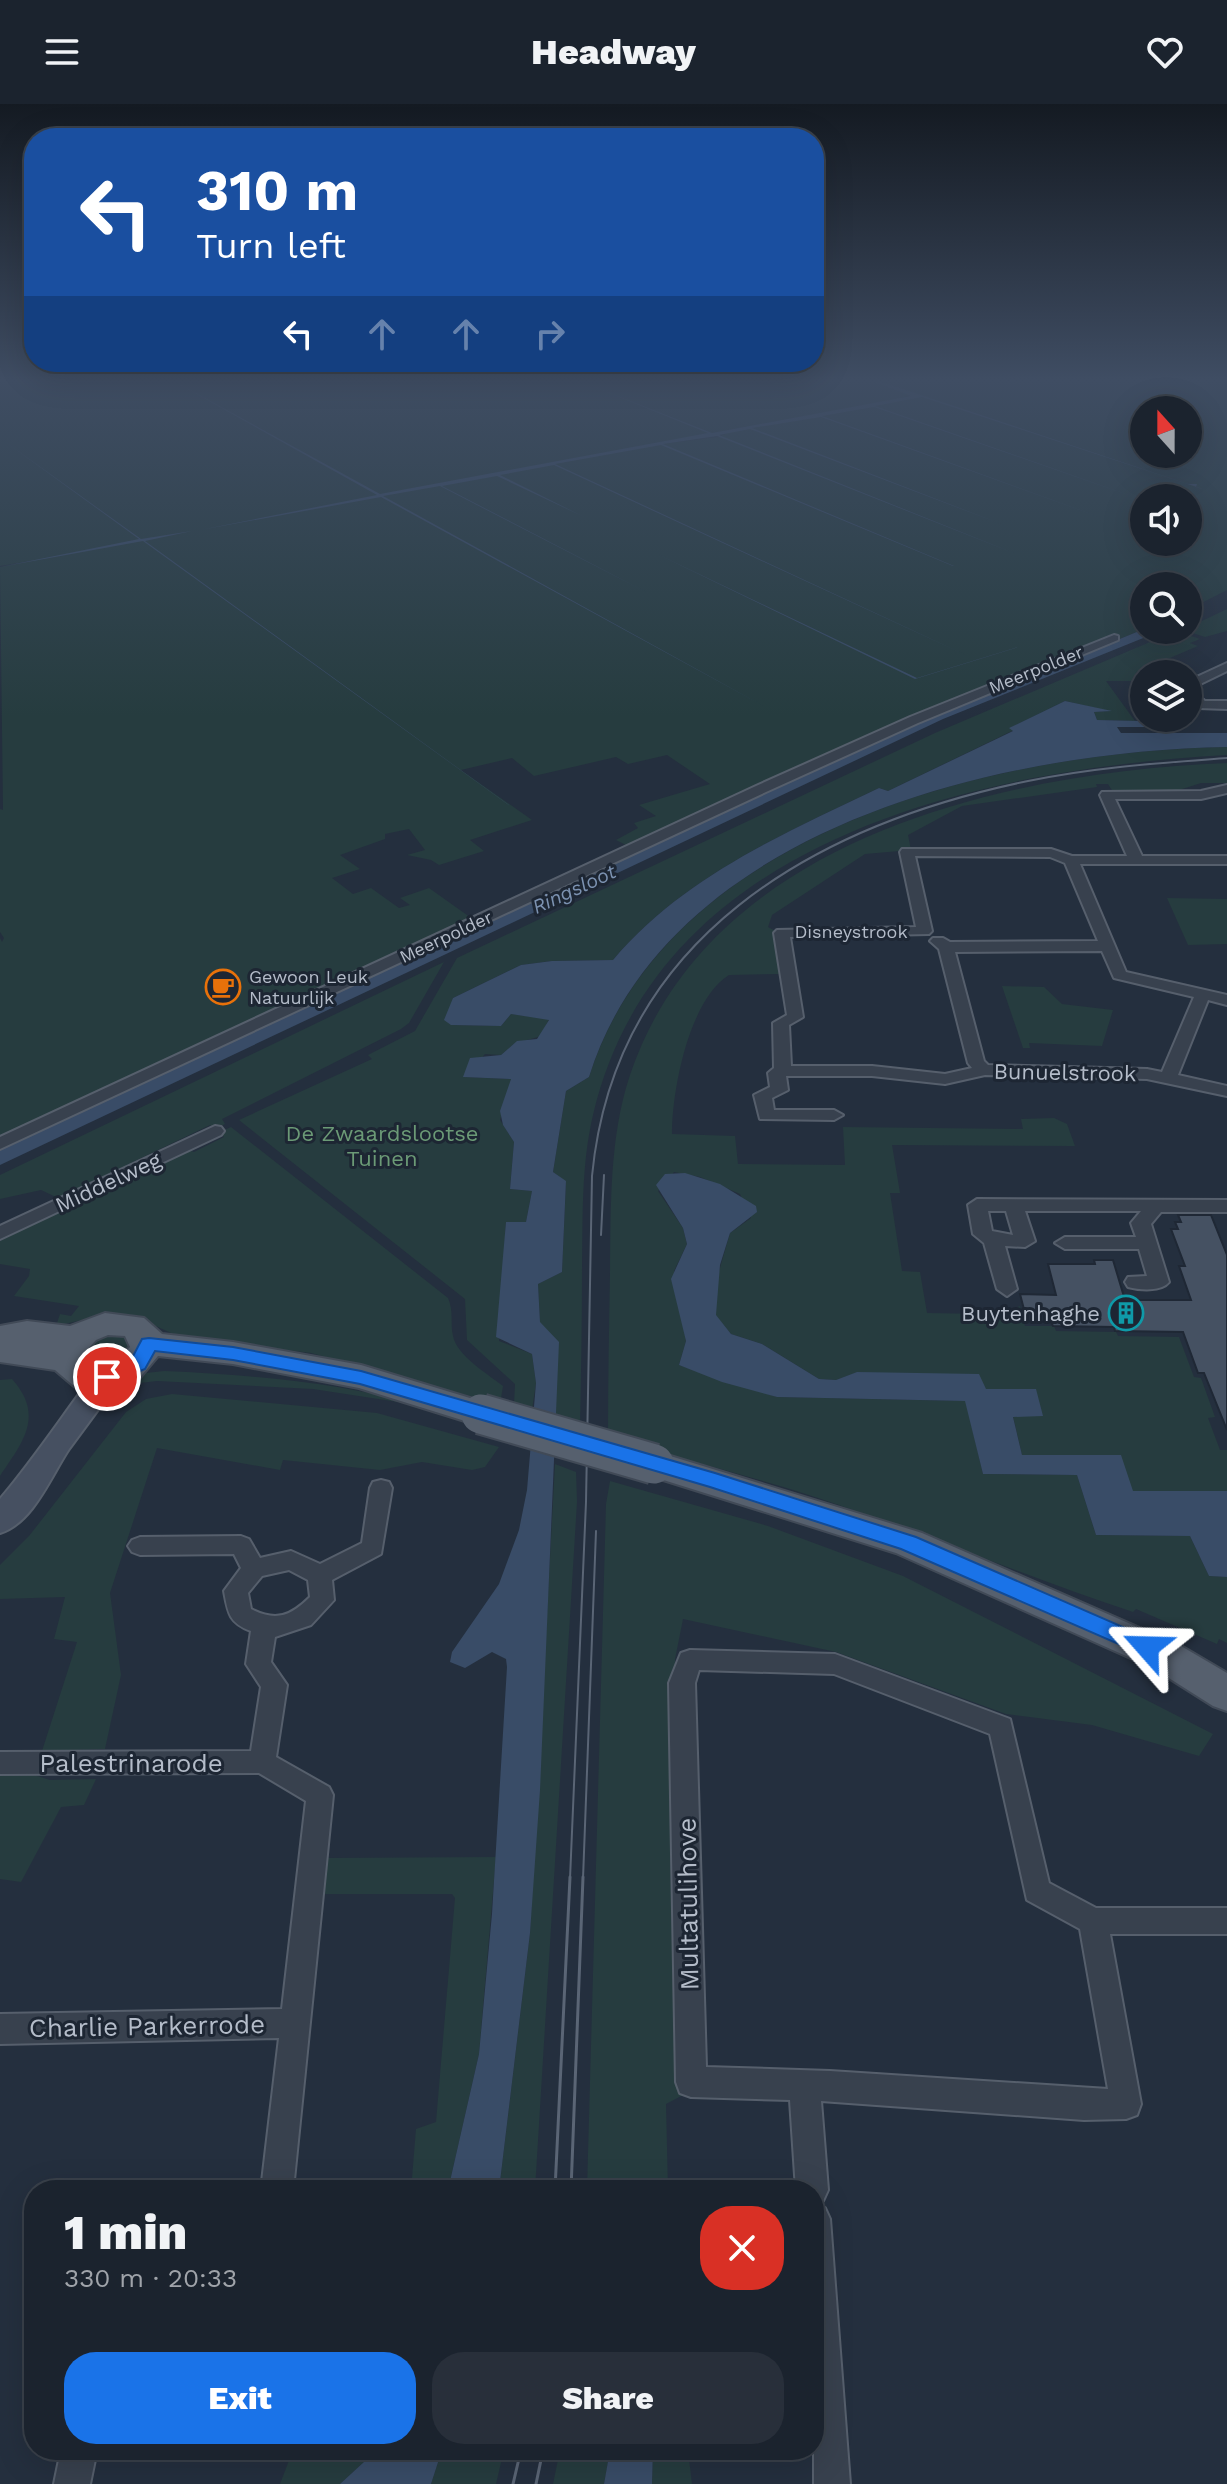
<!DOCTYPE html>
<meta charset="utf-8">
<style>
body{margin:0;font-family:"Work Sans",sans-serif;background:#282f3a;color:#f1f3f6;height:100vh;display:flex;flex-direction:column;font-size:30px;white-space:nowrap}
*{box-sizing:border-box;margin:0}
p{font-size:26px;color:#a0a4aa}
.icon{flex:none;width:44px;height:44px;fill:none;stroke:currentColor;stroke-width:2;stroke-linecap:round;stroke-linejoin:round}
.map{position:relative;flex:1;overflow:hidden}
.sheet{position:absolute;left:24px;top:2076px;width:800px;height:280px;display:flex;flex-direction:column;background:#1b232e;border-radius:32px;box-shadow:0 8px 32px #0002,0 0 0 2px #39404a}
.sheet>*{flex:none}
.hud{position:absolute;left:24px;top:24px;width:800px;height:244px;border-radius:32px;box-shadow:0 8px 32px #0002,0 0 0 2px #39404a;background:#1a4fa0;color:#fff;overflow:hidden}
.needle{width:52px;rotate:339deg}
.tools{position:absolute;left:1130px;top:292px;display:grid;gap:16px}
.tools a{display:grid;place-items:center;width:72px;height:72px;border-radius:50%;background:#1b232e;box-shadow:0 8px 32px #0002,0 0 0 2px #39404a;font-size:40px}
.pin{position:absolute;display:grid;place-items:center;width:68px;height:68px;color:#fff;margin:-34px;border:4px solid #fff;border-radius:50%;box-shadow:0 2px 8px #0007}
.me{position:absolute;width:88px;margin:-44px;rotate:295deg;stroke-linejoin:round;filter:drop-shadow(0 0 6px #0008)}
.turn{display:flex;align-items:center;gap:28px;height:168px;padding:0 40px;font-size:36px}
.turn .icon{width:104px;height:104px;stroke-width:2.5}
.turn b{display:block;font-size:56px;line-height:68px}
.lanes{display:flex;align-items:center;height:76px;padding:0 40px;background:#0003;justify-content:center;gap:40px;direction:ltr}
.lanes .off{opacity:.35}
.round{display:grid;place-items:center;flex:none;width:84px;height:84px;border-radius:32px;background:#282f3a}
.overview{display:flex;align-items:center;justify-content:space-between;height:136px;padding:0 40px}
h1{font-size:48px;font-weight:800;line-height:60px}
.cta{display:flex;gap:16px;margin-top:auto;padding:16px 40px}
.cta a{flex:1;height:92px;border-radius:32px;background:#1a73e8;color:#fff;font-size:32px;font-weight:800;line-height:92px;text-align:center}
.cta a+a{background:#282f3a;color:#f1f3f6}
header{display:flex;justify-content:space-between;align-items:center;height:104px;padding:0 40px;background:#1b232e;font-size:36px;font-weight:800}
.map>svg:first-child{display:block}
</style>
<header><svg class="icon" aria-label="menu" viewBox="0 0 24 24"><path d="M4 6h16M4 12h16M4 18h16"/></svg>Headway<svg class="icon" aria-label="heart" viewBox="0 0 24 24"><path d="M12 20l-8-8c-3-5 5-10 8-4 3-6 11-1 8 4z"/></svg></header>
<div class="map">
<svg width="1227" height="2380" viewBox="0 0 1227 2380">
<rect width="100%" height="100%" fill="#242f3e"/>
<!-- green -->
<g fill="#263c3f" fill-rule="evenodd">
<path d="M 0,278 L 875,278 L 911,291 L 895,296 L 923,293 L 882,278 L 1227,278 L 1227,486 L 1188,506 L 1188,482 L 1144,482 L 1144,525 L 905,623 L 0,1046 L 0,834 L 2,838 L 4,834 L 0,828 L 0,705 L 3,706 L 0,463 L 36,456 L 0,462 ZM 893,296 L 874,303 L 731,327 L 719,333 L 636,343 ZM 1158,299 L 1163,306 L 1188,306 L 1188,350 L 1174,350 L 1176,354 L 1173,350 L 1144,350 L 1144,306 L 1162,306 ZM 1144,394 L 1188,394 L 1188,438 L 1144,438 ZM 667,651 L 710,680 L 639,701 L 656,712 L 634,719 L 638,724 L 616,736 L 630,743 L 474,816 L 429,784 L 400,794 L 410,801 L 399,804 L 371,784 L 353,790 L 332,774 L 360,765 L 340,751 L 385,735 L 385,730 L 409,725 L 425,746 L 407,751 L 431,756 L 439,761 L 484,747 L 470,736 L 532,716 L 461,666 L 512,654 L 534,672 L 616,653 L 628,660 Z"/>
<polygon points="1227,505 1227,527 1205,533 1183,526"/>
<path d="M 1176,527 L 1200,535 L 1190,539 L 1198,542 L 1135,569 L 1144,572 L 1144,577 L 1106,577 L 1135,617 L 1097,616 L 1094,608 L 1109,607 L 1065,597 L 1010,624 L 1014,626 L 888,687 L 879,684 C 783,730 683,773 613,856 L 552,857 L 521,861 L 453,894 L 451,921 L 501,922 L 511,910 L 549,915 L 541,932 L 514,940 L 501,951 L 485,950 L 464,973 L 511,975 L 500,1016 L 514,1038 L 510,1085 L 532,1087 L 526,1118 L 506,1118 L 499,1237 L 532,1250 L 536,1279 L 532,1306 L 514,1300 L 515,1280 L 467,1236 L 465,1195 L 239,1016 L 372,955 L 368,951 L 415,927 L 457,854 L 935,629 Z"/>
<path d="M 1227,643 L 1227,651 C 983,665 658,732 593,1011 C 581,1062 583,1114 582,1167 C 582,1219 581,1271 580,1324 L 557,1319 L 540,1219 L 538,1180 L 562,1168 L 566,1078 L 553,1068 L 566,987 L 589,973 C 667,726 997,647 1227,643 Z"/>
<path d="M 1227,659 L 1227,679 L 1201,679 L 1176,687 L 1113,688 L 1108,680 L 1096,680 L 1097,683 L 962,702 L 908,731 L 911,746 L 865,750 L 772,811 L 768,823 L 777,828 L 780,870 L 729,871 C 689,896 672,986 672,1030 L 735,1032 L 738,1060 L 845,1061 L 843,1023 L 1023,1025 L 1021,1015 L 1054,1014 L 1067,1020 L 1075,1042 L 892,1041 L 900,1089 L 890,1089 L 902,1167 L 920,1168 L 927,1209 L 981,1210 L 1000,1215 L 1005,1208 L 1020,1202 L 1025,1222 L 1054,1222 L 1056,1227 L 1116,1228 L 1118,1232 L 1179,1233 L 1194,1273 L 1201,1274 L 1215,1313 L 1208,1314 L 1220,1346 L 1227,1346 L 1227,1387 L 1132,1387 L 1120,1351 L 1022,1351 L 1013,1312 L 1036,1285 L 986,1285 L 858,1268 L 836,1276 L 819,1275 L 762,1240 L 731,1230 L 716,1212 L 715,1181 L 730,1129 L 751,1114 L 740,1090 L 700,1073 L 674,1068 L 658,1087 L 683,1124 L 687,1140 L 674,1167 L 686,1237 L 679,1261 L 777,1293 L 966,1297 L 983,1370 L 1077,1371 L 1096,1431 L 1190,1432 L 1209,1472 L 1227,1473 L 1227,1539 L 1219,1535 L 1217,1540 L 1136,1505 L 1133,1508 C 1027,1473 924,1429 818,1394 C 749,1371 678,1355 608,1333 C 608,1278 609,1224 610,1169 C 611,1103 609,1034 630,971 C 710,733 1007,668 1227,659 Z"/>
<polygon points="1167,794 1227,795 1227,840 1188,841"/>
<polygon points="444,858 409,919 401,925 222,1015 225,1020 215,1025 210,1021 58,1094 41,1086 0,1095 0,1071"/>
<polygon points="1002,882 1044,883 1062,900 1113,906 1102,942 1029,939 1030,944 1023,944"/>
<path d="M 231,1023 L 448,1194 C 454,1208 450,1219 453,1232 C 457,1252 488,1270 503,1282 L 500,1300 L 311,1249 L 180,1233 L 129,1210 L 108,1210 L 56,1222 L 60,1210 L 71,1212 L 79,1202 L 14,1192 L 29,1172 L 30,1165 L 0,1160 L 0,1137 L 185,1045 L 194,1048 L 224,1033 L 220,1028 Z"/>
<polygon points="108,1230 128,1234 132,1244 121,1259 96,1264 83,1258 85,1241"/>
<path d="M 164,1267 C 253,1271 338,1278 424,1302 L 313,1285 L 157,1277 L 140,1279 L 106,1293 L 106,1288 L 137,1270 Z"/>
<path d="M 12,1275 C 45,1312 23,1338 0,1372 L 0,1276 Z"/>
<polygon points="172,1290 377,1309 499,1343 485,1363 472,1366 422,1358 380,1366 283,1356 280,1366 157,1344 110,1489 121,1571 105,1645 42,1647 77,1538 54,1535 65,1493 0,1495 0,1461 29,1432 126,1308 146,1295"/>
<polygon points="555,1360 576,1368 577,1398 535,2086 499,2086 530,1829"/>
<polygon points="610,1377 768,1422 903,1472 1213,1630 1199,1652 1092,1621 1006,1610 836,1548 683,1515 675,1555 681,1974 689,1988 666,2000 668,2086 587,2086 606,1400"/>
<polygon points="0,1669 28,1669 50,1676 96,1675 84,1701 61,1703 21,1778 0,1775"/>
<polygon points="496,1753 479,1950 448,2086 411,2086 416,2025 436,2018 455,1794 452,1790 323,1790 326,1754"/>
<polygon points="293,2346 377,2346 340,2380 280,2380"/>
<polygon points="442,2346 504,2346 496,2380 431,2380"/>
<polygon points="560,2346 610,2346 604,2380 553,2380"/>
<polygon points="653,2346 688,2346 692,2380 652,2380"/>
</g>
<!-- water -->
<g fill="#394c67">
<polygon points="175,278 183,282 380,390 708,329 582,278 712,329 911,292 875,278 882,278 1188,380 1197,380 1196,383 1209,387 922,293 875,302 1140,395 874,303 822,312 1102,414 821,313 752,324 1001,420 750,325 719,331 1021,452 717,332 663,340 954,462 953,462 661,341 555,360 970,553 554,361 500,371 582,412 497,372 442,382 648,489 440,382 383,392 771,606 381,393 200,426 377,391"/>
<polygon points="0,334 141,435 192,427 145,437 524,712 143,437 0,463 139,435"/>
<polygon points="655,449 917,574 1038,537 915,575"/>
<polygon points="1144,525 1163,526 943,615 0,1061 0,1046 905,623"/>
<path d="M 1065,597 L 1112,607 L 1094,608 L 1097,616 L 1143,617 L 1147,623 L 1117,623 L 1121,629 L 1227,629 L 1227,643 C 997,647 666,726 589,973 L 566,987 L 553,1068 L 566,1077 L 562,1168 L 538,1180 L 540,1218 L 559,1238 L 540,1686 L 530,1829 L 499,2086 L 448,2086 L 479,1950 L 492,1810 L 507,1563 L 506,1555 L 492,1548 L 465,1564 L 450,1558 L 452,1548 L 499,1480 L 519,1426 L 527,1386 L 536,1279 L 532,1250 L 496,1233 L 506,1118 L 526,1118 L 532,1087 L 510,1085 L 514,1038 L 503,1021 L 500,1007 L 511,975 L 463,973 L 470,954 L 501,951 L 517,937 L 537,935 L 549,916 L 511,910 L 501,922 L 451,921 L 444,916 L 453,894 L 521,861 L 552,857 L 613,856 C 683,773 783,730 879,684 L 888,687 L 1013,627 L 1009,624 Z"/>
<polygon points="685,1069 720,1080 756,1102 757,1108 730,1129 720,1161 716,1211 731,1230 762,1240 819,1275 836,1276 857,1268 979,1270 986,1285 1036,1285 1043,1312 1013,1313 1022,1351 1121,1351 1133,1387 1227,1387 1227,1473 1209,1472 1190,1432 1096,1431 1077,1371 983,1370 965,1297 777,1293 722,1278 679,1261 686,1237 671,1175 687,1140 683,1124 656,1081 665,1070"/>
<polygon points="377,2346 442,2346 431,2380 340,2380"/>
<polygon points="610,2346 653,2346 652,2380 604,2380"/>
</g>
<!-- building -->
<polygon fill="#455162" stroke="#1f2835" stroke-width="2" points="1178,1111 1211,1111 1227,1151 1227,1326 1204,1269 1198,1269 1183,1228 1115,1227 1114,1223 1053,1222 1051,1218 1027,1217 1020,1190 1056,1191 1048,1160 1095,1160 1094,1156 1113,1156 1125,1196 1191,1196 1179,1162 1185,1162 1171,1125 1178,1125 1175,1118 1181,1118"/>
<g fill="none" stroke-linecap="round" stroke-linejoin="round">
<!-- street casing -->
<g stroke="#565f6c" stroke-width="4">
<g id="street">
<polygon points="1114,531 1118,532 1118,536 918,619 766,688 0,1045 0,1033 756,682 910,613"/>
<polygon points="1227,559 1227,567 1190,585 1205,597 1227,597 1227,605 1198,604 1188,594 1188,577"/>
<path d="M 1227,681 L 1227,689 L 1201,695 L 1115,695 L 1142,752 L 1227,752 L 1227,760 L 1080,760 L 1126,868 L 1227,891 L 1227,901 L 1208,896 L 1178,971 L 1227,982 L 1227,992 L 1147,975 L 985,971 L 945,980 L 872,972 L 786,972 L 788,986 L 772,994 L 774,1006 L 834,1006 L 843,1011 L 834,1016 L 760,1015 L 754,991 L 770,983 L 768,969 L 774,964 L 773,919 L 787,911 L 774,829 L 777,826 L 916,823 L 900,748 L 902,745 L 1051,745 L 1072,752 L 1127,752 L 1100,691 L 1102,688 L 1201,687 ZM 915,752 L 1050,753 L 1065,759 L 1098,837 L 950,838 L 943,834 L 933,834 L 930,837 L 939,845 L 968,959 L 972,964 L 945,970 L 872,962 L 791,962 L 789,921 L 803,913 L 790,833 L 929,830 L 932,827 ZM 1102,847 L 1114,874 L 1194,893 L 1162,968 L 1147,965 L 988,961 L 984,957 L 955,848 Z"/>
<polygon points="215,1022 221,1023 224,1027 221,1031 0,1135 0,1122"/>
<path d="M 977,1095 L 1227,1096 L 1227,1108 L 1161,1108 L 1151,1120 L 1169,1178 C 1161,1188 1140,1186 1128,1183 L 1125,1178 L 1128,1173 L 1147,1172 L 1139,1145 L 1065,1145 L 1055,1139 L 1065,1133 L 1136,1133 L 1131,1119 L 1141,1107 L 1025,1107 L 1035,1137 L 1025,1143 L 1005,1142 L 1017,1185 L 1007,1192 L 997,1185 L 984,1139 L 973,1130 L 968,1101 ZM 988,1107 L 1006,1107 L 1013,1131 L 992,1127 Z"/>
<path d="M 381,1376 L 389,1378 L 392,1384 L 381,1450 L 332,1476 L 334,1496 L 311,1521 L 275,1533 L 271,1558 L 287,1581 L 276,1653 L 329,1683 L 333,1691 L 293,2086 L 261,2086 L 279,1934 L 0,1940 L 0,1910 L 282,1905 L 306,1697 L 259,1669 L 0,1670 L 0,1648 L 251,1647 L 261,1583 L 246,1560 L 251,1527 C 229,1519 228,1509 224,1487 L 241,1464 L 234,1450 L 140,1451 L 132,1448 L 128,1442 L 132,1436 L 140,1433 L 241,1432 L 249,1435 L 260,1454 L 291,1447 L 320,1460 L 362,1439 L 370,1384 L 373,1378 ZM 289,1466 L 308,1476 L 310,1493 C 291,1512 276,1518 251,1505 L 248,1489 L 262,1472 Z"/>
<path d="M 690,1546 L 835,1550 L 1010,1615 L 1049,1779 L 1096,1804 L 1227,1804 L 1227,1830 L 1110,1830 L 1141,2000 L 1137,2011 L 1126,2015 L 1084,2016 L 821,1997 L 828,2086 L 823,2097 L 817,2100 L 825,2104 L 830,2115 L 850,2380 L 814,2380 L 814,2086 L 796,2086 L 790,1996 L 691,1993 L 680,1989 L 676,1978 L 669,1579 L 681,1549 ZM 699,1566 L 834,1570 L 990,1630 L 1027,1796 L 1080,1825 L 1108,1985 L 830,1967 L 706,1963 L 695,1579 Z"/>
<polygon points="61,2346 97,2346 90,2380 54,2380"/>
</g>
</g>
<!-- secondary casing -->
<g stroke="#565f6c" stroke-width="4">
<path id="secondary" d="M 107,1263 L 117,1266 L 122,1273 L 117,1280 C 101,1302 85,1323 69,1345 C 51,1372 33,1419 0,1429 L 0,1395 C 35,1354 64,1309 97,1266 Z"/>
</g>
<!-- primary casing -->
<g stroke="#414a57" stroke-width="4">
<g id="primary">
<path d="M 105,1209 L 144,1214 L 162,1230 L 233,1238 L 361,1261 L 493,1301 L 498,1310 L 493,1319 L 481,1322 L 359,1284 L 233,1260 L 158,1252 L 137,1277 L 107,1287 L 75,1283 L 55,1266 L 0,1258 L 0,1222 L 27,1217 L 70,1222 ZM 108,1231 L 125,1232 L 130,1243 L 113,1260 L 95,1263 L 85,1257 L 85,1248 L 96,1236 Z"/>
<polygon points="654,1347 922,1429 1181,1542 1227,1569 1227,1607 1213,1602 1153,1564 896,1449 641,1369 636,1360 641,1351"/>
</g>
</g>
<!-- street -->
<use href="#street" fill="#38414e" fill-rule="evenodd"/>
<!-- secondary -->
<use href="#secondary" fill="#465061" fill-rule="evenodd"/>
<!-- primary -->
<use href="#primary" fill="#56606e" fill-rule="evenodd"/>
<!-- tram-far1 -->
<g stroke="#5a6575" stroke-width="2">
<polyline points="601,1131 604,1071"/>
<path d="M 570,1775 L 586,1398 L 592,1072 C 615,833 815,721 1028,677 C 1094,663 1161,659 1227,654"/>
<polyline points="583,1775 596,1427"/>
</g>
<!-- tram -->
<g stroke="#5a6575" stroke-width="3">
<polyline points="555,2086 570,1773"/>
<polyline points="571,2086 583,1773"/>
<polyline points="513,2380 521,2346"/>
<polyline points="536,2380 543,2346"/>
</g>
<!-- primary-bridge casing -->
<g stroke="#414a57" stroke-width="43" stroke-linecap="butt">
<polyline id="primary-bridge" points="481,1310 654,1360"/>
</g>
<!-- primary-bridge -->
<use href="#primary-bridge" stroke="#56606e" stroke-width="39"/>
</g>
<!-- sky -->
<linearGradient id="sky" x2="0" y2="1"><stop stop-color="#141a22"/><stop offset="0.45" stop-color="#3f4d63"/><stop offset="1" stop-color="#3f4d63" stop-opacity="0"/></linearGradient>
<rect width="1227" height="612" fill="url(#sky)"/>
<!-- route -->
<polygon fill="#1a73e8" stroke="#114b97" stroke-width="2" points="149,1234 233,1243 361,1267 715,1369 916,1433 1155,1537 1158,1543 1155,1549 1139,1549 901,1445 710,1383 360,1280 233,1256 155,1247 145,1265 114,1278 100,1278 98,1273 100,1269 131,1256 142,1235"/>
<!-- icons -->
<defs>
<g id="cafe-ring" transform="scale(1.8)"><circle r="9.5" fill="#1d2633" stroke="#e8710a" stroke-width="1.5"/><path d="M-5.5-4.5H6V0H3Q3 3.5 0 3.5H-2.5Q-5.5 3.5-5.5 0ZM3-3.2v2h1.7v-2ZM-6 4.5H4V6H-6Z" fill="#e8710a"/></g>
<g id="building-ring" transform="scale(1.8)"><circle r="9.5" fill="#1d2633" stroke="#0f9aa8" stroke-width="1.5"/><path d="M-4-6H4V6H1V3H-1V6H-4ZM-2.5-4.3h1.7v1.8h-1.7ZM.8-4.3h1.7v1.8H.8ZM-2.5-1h1.7V.8h-1.7ZM.8-1h1.7V.8H.8Z" fill="#0f9aa8"/></g>
</defs>
<g fill-rule="evenodd">
<use href="#cafe-ring" x="223" y="883"/>
<use href="#building-ring" x="1126" y="1209"/>
</g>
<g text-anchor="middle" stroke-width="6" stroke-linejoin="round" paint-order="stroke">
<!-- far-street labels -->
<g font-size="18" fill="#b4bcc9" stroke="#1d2633">
<text transform="translate(1036 566) rotate(-22)" y="6">Meerpolder</text>
<text x="851" y="834">Disneystrook</text>
<text transform="translate(446 833) rotate(-25)" y="6">Meerpolder</text>
</g>
<!-- far-poi labels -->
<g font-size="18" fill="#b4bcc9" stroke="#1d2633" text-anchor="start">
<text x="249" y="879">Gewoon Leuk<tspan x="249" dy="21">Natuurlijk</tspan></text>
</g>
<!-- far-water labels -->
<g font-size="20" font-style="italic" fill="#7c92b1" stroke="#1d2633">
<text transform="translate(574 785) rotate(-25)" y="7">Ringsloot</text>
</g>
<!-- street labels -->
<g font-size="22" fill="#b4bcc9" stroke="#1d2633">
<text transform="translate(1065 968) rotate(1)" y="8">Bunuelstrook</text>
<text transform="translate(108 1078) rotate(-25)" y="8">Middelweg</text>
</g>
<!-- park labels -->
<g font-size="22" fill="#6b9a76" stroke="#1d2633">
<text x="382" y="1037">De Zwaardslootse<tspan x="382" dy="25">Tuinen</tspan></text>
</g>
<!-- poi labels -->
<g font-size="22" fill="#b4bcc9" stroke="#1d2633" text-anchor="end">
<text x="1100" y="1217">Buytenhaghe</text>
</g>
<!-- near-street labels -->
<g font-size="26" fill="#b4bcc9" stroke="#1d2633">
<text x="131" y="1668">Palestrinarode</text>
<text transform="translate(688 1800) rotate(-91)" y="9">Multatulihove</text>
<text transform="translate(147 1922) rotate(-1)" y="9">Charlie Parkerrode</text>
</g>
</g>
</svg>
<div class="tools">
<a><svg class="needle" viewBox="-14 -14 28 28"><path d="M0-13l5 13h-10z" fill="#e53935"/><path d="M0 13l5-13h-10z" fill="#a0a4aa"/></svg></a>
<a><svg class="icon" aria-label="sound" viewBox="0 0 24 24"><path d="M4 9h4l5-4v14l-5-4H4zM17 9q2 3 0 6"/></svg></a>
<a><svg class="icon" aria-label="search" viewBox="0 0 24 24"><circle cx="10" cy="10" r="6"/><path d="M15 15l6 6"/></svg></a>
<a><svg class="icon" aria-label="layers" viewBox="0 0 24 24"><path d="M12 4l9 5-9 5-9-5zM3 14l9 5 9-5"/></svg></a>
</div>
<div class="pin" style="left:107px;top:1273px;background:#d93025"><svg class="icon" aria-label="arrive" viewBox="0 0 24 24"><path d="M6 21V4h12l-3 4 3 4H6"/></svg></div>
<svg class="me" style="left:1147px;top:1543px" viewBox="-20 -20 40 40"><path d="M0-17L14 15 0 8-14 15z" fill="#1a73e8" stroke="#fff" stroke-width="4"/></svg>
<div class="hud">
<div class="turn"><svg class="icon" aria-label="left" viewBox="0 0 24 24"><path d="M17 20v-9H6M10 6l-5 5 5 5"/></svg><div><b>310 m</b>Turn left</div></div>
<div class="lanes"><svg class="icon" aria-label="left" viewBox="0 0 24 24"><path d="M17 20v-9H6M10 6l-5 5 5 5"/></svg><svg class="icon off" aria-label="ahead" viewBox="0 0 24 24"><path d="M12 20V5M6 11l6-6 6 6"/></svg><svg class="icon off" aria-label="ahead" viewBox="0 0 24 24"><path d="M12 20V5M6 11l6-6 6 6"/></svg><svg class="icon off" aria-label="right" viewBox="0 0 24 24"><path d="M7 20v-9h11M14 6l5 5-5 5"/></svg></div>
</div>
<section class="sheet">
<div class="overview"><div><h1>1 min</h1><p>330 m · 20:33</p></div><a class="round" style="background:#d93025;color:#fff"><svg class="icon" aria-label="close" viewBox="0 0 24 24"><path d="M6 6l12 12M18 6L6 18"/></svg></a></div>
<div class="cta"><a>Exit</a><a>Share</a></div>
</section>
</div>
